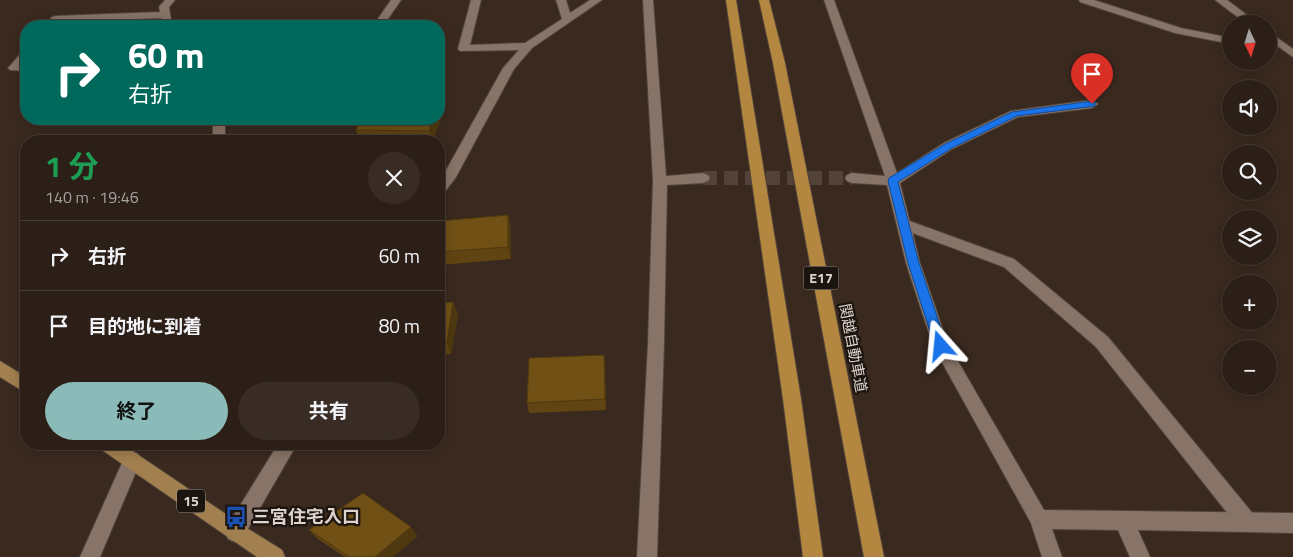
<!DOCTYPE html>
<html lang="ja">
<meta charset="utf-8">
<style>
body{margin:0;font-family:"Titillium Web","Noto Sans JP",sans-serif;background:#382c24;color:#f1f3f6;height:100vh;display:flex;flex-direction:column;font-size:19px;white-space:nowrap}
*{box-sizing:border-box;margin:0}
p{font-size:16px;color:#a6a2a1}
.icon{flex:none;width:28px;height:28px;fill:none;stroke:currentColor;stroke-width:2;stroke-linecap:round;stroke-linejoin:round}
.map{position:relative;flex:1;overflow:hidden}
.drawer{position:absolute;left:20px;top:135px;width:425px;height:315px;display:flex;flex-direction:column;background:#2c1f17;border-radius:20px;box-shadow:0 2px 12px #0003,0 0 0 1px #483d36}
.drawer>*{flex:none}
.banner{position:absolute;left:20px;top:20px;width:425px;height:105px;border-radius:20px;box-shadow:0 2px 12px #0003,0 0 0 1px #483d36;background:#00695c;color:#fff;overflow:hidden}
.needle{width:32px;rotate:176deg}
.controls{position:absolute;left:1222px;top:15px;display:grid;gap:10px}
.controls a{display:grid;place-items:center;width:55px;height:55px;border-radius:50%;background:#2c1f17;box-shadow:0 2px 12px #0003,0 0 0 1px #483d36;font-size:25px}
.pin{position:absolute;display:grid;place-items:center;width:42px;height:42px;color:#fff;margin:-51px -21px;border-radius:50% 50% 50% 0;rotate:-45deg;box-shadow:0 0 5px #0007}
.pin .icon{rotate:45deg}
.me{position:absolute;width:55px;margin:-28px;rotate:342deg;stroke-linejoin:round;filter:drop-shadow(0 0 4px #0008)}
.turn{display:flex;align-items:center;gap:18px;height:105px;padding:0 25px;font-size:22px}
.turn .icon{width:65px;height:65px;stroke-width:2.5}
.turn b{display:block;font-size:35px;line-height:42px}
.round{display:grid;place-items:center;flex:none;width:52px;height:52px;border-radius:26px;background:#382c24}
.overview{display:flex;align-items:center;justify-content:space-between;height:85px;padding:0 25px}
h1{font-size:30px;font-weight:700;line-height:38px;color:#1e9e55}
.cta{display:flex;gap:10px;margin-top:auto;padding:10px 25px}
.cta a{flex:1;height:58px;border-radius:30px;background:#8bbbb9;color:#111;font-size:20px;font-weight:700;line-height:58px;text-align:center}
.cta a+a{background:#382c24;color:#f1f3f6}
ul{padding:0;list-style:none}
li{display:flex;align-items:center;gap:15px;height:70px;padding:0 25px;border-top:1px solid #483d36}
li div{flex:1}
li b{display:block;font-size:19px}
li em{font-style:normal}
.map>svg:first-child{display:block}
</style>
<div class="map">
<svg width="1293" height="557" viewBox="0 0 1293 557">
<rect width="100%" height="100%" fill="#3a291f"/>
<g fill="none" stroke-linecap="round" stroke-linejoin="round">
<!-- street-tunnel -->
<polyline stroke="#534239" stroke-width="14" stroke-dasharray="14 7" stroke-linecap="butt" points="703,178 852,178"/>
<!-- lane casing -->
<g stroke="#52443b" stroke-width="2">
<polygon id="lane" points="904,219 1014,259 1108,337 1254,515 1257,522 1254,529 1247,532 1240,529 1096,347 1004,267 899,228 897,224 899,220"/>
</g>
<!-- street casing -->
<g stroke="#52443b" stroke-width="2">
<g id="street">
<polygon points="165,0 175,0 169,7 172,26 162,26 161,18 59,22 55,26 45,26 52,17 56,16 160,12 159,7"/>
<polygon points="391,0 401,0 383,26 373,26"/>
<polygon points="471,0 481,0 470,45 525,43 562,19 556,0 566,0 570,13 590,0 602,0 532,48 514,69 456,177 444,193 439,195 439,178 444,174 503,68 519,50 460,51 458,49"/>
<polygon points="643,0 653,0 666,176 703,173 708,175 710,178 708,181 703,183 667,185 664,343 657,557 637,557 648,343 653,181"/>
<polygon points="824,0 834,0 897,173 944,143 1011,111 1092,100 1098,104 1092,108 1018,117 952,149 900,183 920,263 948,344 1044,510 1293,513 1293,533 1138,530 1150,557 1130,557 1118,530 1052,529 1062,557 1042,557 1031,523 933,346 906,263 887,185 852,183 847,181 845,178 847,175 852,173 885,176"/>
<polygon points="1079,0 1094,0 1181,28 1231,38 1231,44 1175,33 1080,2"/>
<polygon points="1215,0 1227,0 1259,24 1247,24"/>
<polygon points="1269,32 1293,49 1293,57 1269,40"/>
<polygon points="26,51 26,61 23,65 26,65 26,71 10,70 8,68 10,66 22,52"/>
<polygon points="213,119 225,119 225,141 213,140"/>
<polygon points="278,444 297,444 242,539 235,542 228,539 225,532 228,525"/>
<polygon points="132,451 138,454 141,460 100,557 80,557 126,454"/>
</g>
</g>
<!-- primary casing -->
<g stroke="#52443b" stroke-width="2">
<g id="primary">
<polygon points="0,361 26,377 26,393 0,377"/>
<polygon points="99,444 122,444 242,525 282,550 285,557 257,557 102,450"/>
</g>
</g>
<!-- highway casing -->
<g stroke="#52443b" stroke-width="2">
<g id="highway">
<polygon points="726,0 736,0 801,399 823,557 803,557 783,399"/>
<polygon points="759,0 769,0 785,63 884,557 864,557 773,63"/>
</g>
</g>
<!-- lane -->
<use href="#lane" fill="#877367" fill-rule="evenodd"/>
<!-- street -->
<use href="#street" fill="#877367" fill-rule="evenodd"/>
<!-- primary -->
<use href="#primary" fill="#a17f4f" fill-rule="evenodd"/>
<!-- highway -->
<use href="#highway" fill="#b3873f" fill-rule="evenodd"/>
</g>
<!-- wall -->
<g fill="#604512">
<polygon points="439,103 442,115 433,141 360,141 356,130"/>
<polygon points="508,215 511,227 511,259 439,265 439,221"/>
<polygon points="453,302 458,314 451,354 439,355 439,303"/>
<polygon points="605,366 606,410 529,413 527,403"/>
<polygon points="309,530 418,536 392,557 345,557 318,539"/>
</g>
<!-- shaded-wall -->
<g fill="#4e380f">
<polygon points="439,103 442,115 433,141 432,141 429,131 433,119 439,119"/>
<polygon points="508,215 511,227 511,259 508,247"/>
<polygon points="453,302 458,314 451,354 447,343"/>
<polygon points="604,355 605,366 606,410 605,399"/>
<polygon points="411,527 418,536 392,557 375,557"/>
</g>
<!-- building -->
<g fill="#705015" stroke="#4e380f">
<polygon points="361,119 433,119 429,131 356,130"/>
<polygon points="508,215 508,247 439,252 439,221"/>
<polygon points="453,302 447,343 439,343 439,303"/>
<polygon points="604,355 605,399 527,403 529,358"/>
<polygon points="363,493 411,527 375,557 349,557 309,530"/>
</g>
<!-- route -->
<polygon fill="#1a73e8" stroke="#114b97" points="1092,101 1095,102 1095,106 1017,116 952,148 898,182 919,263 947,346 945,350 941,352 936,350 908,263 888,181 889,178 945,144 1012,112"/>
<!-- icons -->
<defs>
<g id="bus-bare" transform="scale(1.725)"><path d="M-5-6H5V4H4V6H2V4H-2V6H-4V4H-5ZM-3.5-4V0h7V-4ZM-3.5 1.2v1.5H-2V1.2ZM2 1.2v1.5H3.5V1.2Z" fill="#1a4fb4" stroke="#1b140f" stroke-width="2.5" paint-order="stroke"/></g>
</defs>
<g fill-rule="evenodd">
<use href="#bus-bare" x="236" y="517"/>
</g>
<g text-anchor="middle" stroke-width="4.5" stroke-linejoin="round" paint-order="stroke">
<!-- shield labels -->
<g fill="#1b140f" stroke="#a49993" stroke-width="1">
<rect x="803.5" y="266.5" width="35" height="23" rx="4"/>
<rect x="177" y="489.5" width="28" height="23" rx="4"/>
</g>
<g font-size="14" font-weight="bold" fill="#ded2cc">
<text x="821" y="283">E17</text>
<text x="191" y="506">15</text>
</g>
<!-- street labels -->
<g font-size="15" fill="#ded2cc" stroke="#1b140f">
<text transform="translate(853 348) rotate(79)" y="5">関越自動車道</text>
</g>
<!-- near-poi labels -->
<g font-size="18" font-weight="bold" fill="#ded2cc" stroke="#1b140f" text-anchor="start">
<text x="252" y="523">三宮住宅入口</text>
</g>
</g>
</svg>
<div class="controls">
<a><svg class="needle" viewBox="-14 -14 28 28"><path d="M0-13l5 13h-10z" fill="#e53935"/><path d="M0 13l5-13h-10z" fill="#a6a2a1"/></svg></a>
<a><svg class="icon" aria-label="sound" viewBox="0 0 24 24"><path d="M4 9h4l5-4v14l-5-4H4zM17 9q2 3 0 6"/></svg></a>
<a><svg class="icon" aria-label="search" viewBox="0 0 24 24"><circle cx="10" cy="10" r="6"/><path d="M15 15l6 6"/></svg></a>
<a><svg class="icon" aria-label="layers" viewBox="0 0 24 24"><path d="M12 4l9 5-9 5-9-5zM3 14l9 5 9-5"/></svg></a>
<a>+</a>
<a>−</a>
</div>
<div class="pin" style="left:1092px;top:104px;background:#d93025"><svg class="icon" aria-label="arrive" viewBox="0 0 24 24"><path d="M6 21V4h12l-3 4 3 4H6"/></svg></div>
<svg class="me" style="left:941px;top:346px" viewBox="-20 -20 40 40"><path d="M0-17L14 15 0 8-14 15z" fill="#1a73e8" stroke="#fff" stroke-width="4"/></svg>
<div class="banner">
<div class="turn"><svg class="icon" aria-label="right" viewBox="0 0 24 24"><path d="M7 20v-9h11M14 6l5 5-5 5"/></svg><div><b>60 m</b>右折</div></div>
</div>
<section class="drawer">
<div class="overview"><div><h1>1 分</h1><p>140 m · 19:46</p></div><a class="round"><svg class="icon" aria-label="close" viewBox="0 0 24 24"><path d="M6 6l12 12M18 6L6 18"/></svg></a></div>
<ul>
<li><svg class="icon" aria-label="right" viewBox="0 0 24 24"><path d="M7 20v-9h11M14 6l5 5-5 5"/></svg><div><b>右折</b></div><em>60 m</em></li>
<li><svg class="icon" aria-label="arrive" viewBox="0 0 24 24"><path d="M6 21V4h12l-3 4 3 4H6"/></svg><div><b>目的地に到着</b></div><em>80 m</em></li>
</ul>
<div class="cta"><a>終了</a><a>共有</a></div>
</section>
</div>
